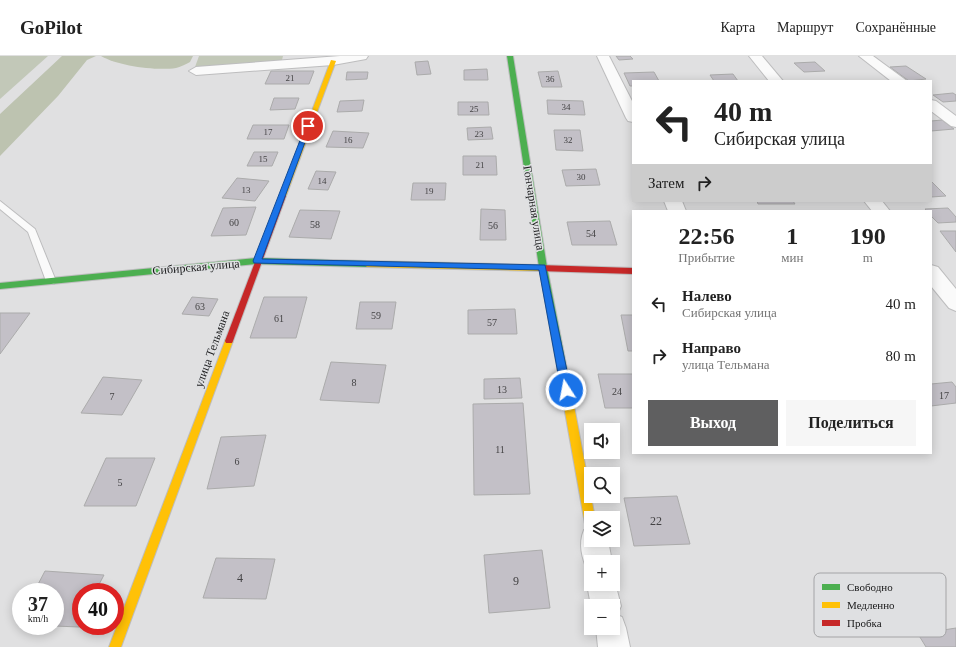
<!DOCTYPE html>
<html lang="ru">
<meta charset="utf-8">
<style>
body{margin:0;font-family:Georgia,serif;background:#f6f6f6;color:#222;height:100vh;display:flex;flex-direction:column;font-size:15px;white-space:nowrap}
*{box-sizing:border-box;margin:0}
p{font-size:13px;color:#767676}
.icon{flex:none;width:22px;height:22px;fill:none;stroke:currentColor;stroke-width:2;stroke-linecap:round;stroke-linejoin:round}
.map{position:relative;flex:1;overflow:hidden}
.drawer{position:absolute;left:632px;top:154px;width:300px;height:244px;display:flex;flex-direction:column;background:#fff;border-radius:0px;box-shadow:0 2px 10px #0003}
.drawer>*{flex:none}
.hud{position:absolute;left:632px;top:24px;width:300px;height:122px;border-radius:0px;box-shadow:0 2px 10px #0003;background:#fff;color:#222;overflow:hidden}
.tools{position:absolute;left:584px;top:367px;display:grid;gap:8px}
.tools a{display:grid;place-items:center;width:36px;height:36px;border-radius:0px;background:#fff;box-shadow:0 2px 10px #0003;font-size:20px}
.speed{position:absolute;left:12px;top:527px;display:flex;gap:8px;font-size:20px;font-weight:700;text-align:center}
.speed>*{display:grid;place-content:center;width:52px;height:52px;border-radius:50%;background:#fff;box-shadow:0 2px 10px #0003;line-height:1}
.speed small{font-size:10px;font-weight:400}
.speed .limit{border:6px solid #d22;background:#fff;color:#111}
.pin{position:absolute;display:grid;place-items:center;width:34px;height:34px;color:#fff;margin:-17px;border:2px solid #fff;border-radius:50%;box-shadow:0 1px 4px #0007}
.me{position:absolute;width:44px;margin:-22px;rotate:349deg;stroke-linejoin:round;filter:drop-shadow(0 0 3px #0008)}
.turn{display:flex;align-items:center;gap:14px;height:84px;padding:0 16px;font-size:18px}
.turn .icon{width:52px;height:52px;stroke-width:2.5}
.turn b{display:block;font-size:28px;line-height:34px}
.then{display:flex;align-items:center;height:38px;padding:0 16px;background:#0003;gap:8px;font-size:15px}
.eta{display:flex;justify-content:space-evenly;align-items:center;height:68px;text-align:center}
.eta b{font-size:24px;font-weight:800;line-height:28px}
.cta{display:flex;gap:8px;margin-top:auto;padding:8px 16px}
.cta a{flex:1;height:46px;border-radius:0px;background:#5f5f60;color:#fff;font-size:16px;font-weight:800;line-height:46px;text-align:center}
.cta a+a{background:#f6f6f6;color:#222}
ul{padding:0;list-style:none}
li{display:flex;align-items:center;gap:12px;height:52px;padding:0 16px}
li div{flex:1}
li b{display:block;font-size:15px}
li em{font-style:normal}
header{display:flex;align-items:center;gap:24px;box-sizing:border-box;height:56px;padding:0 20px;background:#fff;border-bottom:1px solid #e0e0e0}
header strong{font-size:19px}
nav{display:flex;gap:22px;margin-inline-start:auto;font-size:14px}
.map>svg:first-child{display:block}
</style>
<header>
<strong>GoPilot</strong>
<nav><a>Карта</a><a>Маршрут</a><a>Сохранённые</a></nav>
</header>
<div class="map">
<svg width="956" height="591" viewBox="0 0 956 591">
<rect width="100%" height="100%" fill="#e0e0e1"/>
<!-- green -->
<g fill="#c2c8b8">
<polygon points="0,0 48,0 0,43"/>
<polygon points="199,0 283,0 282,4 195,11"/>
</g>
<!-- forest -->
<g fill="#bdc3b0">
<polygon points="62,0 96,0 87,4 58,40 0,100 0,58"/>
<path d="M 101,0 L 193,0 L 190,6 C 186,8 180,11 176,12 C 156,15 118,10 101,0 Z"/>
</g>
<!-- building -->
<g fill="#c3c0c7" stroke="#ababab">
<polygon points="616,0 630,0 633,3 619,4"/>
<polygon points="428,5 431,18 417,19 415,6"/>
<polygon points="815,6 825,15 804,16 794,7"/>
<polygon points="906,10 926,23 909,25 890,11"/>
<polygon points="487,13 488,24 464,24 464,14"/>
<polygon points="271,15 314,15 309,28 265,28"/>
<polygon points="558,15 562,31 542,31 538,16"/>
<polygon points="347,16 368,16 367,23 346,24"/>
<polygon points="654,16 659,25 633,25 633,30 630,30 624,17"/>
<polygon points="733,18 738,25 714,25 710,19"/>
<polygon points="953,37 956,39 956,45 943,46 933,39"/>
<polygon points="274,42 299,42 295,53 270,54"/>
<polygon points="364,44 362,55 337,56 340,45"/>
<polygon points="547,44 583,45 585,59 548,58"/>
<polygon points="458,46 488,46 489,59 458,59"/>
<polygon points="942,64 954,73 931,75 931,65"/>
<polygon points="253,69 289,69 284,83 247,83"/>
<polygon points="491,71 493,83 468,84 467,72"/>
<polygon points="554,74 580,74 583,95 556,94"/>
<polygon points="333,75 369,77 363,92 326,91"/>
<polygon points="254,96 278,96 272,110 247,110"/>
<polygon points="463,100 496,100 497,119 463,119"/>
<polygon points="596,113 600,129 566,130 562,114"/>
<polygon points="316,115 336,116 328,134 308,133"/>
<polygon points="237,122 269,125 255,145 222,142"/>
<polygon points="931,125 946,140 931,141"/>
<polygon points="413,127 446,127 445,144 411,144"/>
<polygon points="757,145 793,145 795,148 758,148"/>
<polygon points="256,151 246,179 211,180 223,152"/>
<polygon points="948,152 956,161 956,166 938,167 931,160 931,155 927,155 925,153"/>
<polygon points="481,153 505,154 506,184 480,184"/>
<polygon points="300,154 340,155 331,183 289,181"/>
<polygon points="610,165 617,189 572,189 567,166"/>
<polygon points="940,175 956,175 956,196"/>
<polygon points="192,241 218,243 209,260 182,258"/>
<polygon points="264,241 307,241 296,282 250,282"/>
<polygon points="360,246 396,246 392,273 356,273"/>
<polygon points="515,253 517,278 468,278 468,254"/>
<polygon points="0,257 30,257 0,298"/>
<polygon points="621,259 633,259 633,295 628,295"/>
<polygon points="331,306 386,309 379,347 320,344"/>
<polygon points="598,318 633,318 633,352 605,352"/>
<polygon points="103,321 142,324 122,359 81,357"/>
<polygon points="520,322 522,342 484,343 484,323"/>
<polygon points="952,326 956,331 956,347 931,350 931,328"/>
<polygon points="523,347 530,438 474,439 473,348"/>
<polygon points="266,379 254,430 207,433 221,381"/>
<polygon points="106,402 155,402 136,450 84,450"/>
<polygon points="677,440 690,488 634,490 624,442"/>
<polygon points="542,494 550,552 489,557 484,499"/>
<polygon points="216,502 275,503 266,543 203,542"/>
<polygon points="45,515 104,519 95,536 81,536 81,567 79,571 55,570 55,536 34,536"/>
<polygon points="956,572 956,591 926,591 918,578"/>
</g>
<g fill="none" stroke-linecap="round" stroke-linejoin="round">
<!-- lane casing -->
<g stroke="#bdbdbe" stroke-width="2">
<polygon id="lane" points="0,145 35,173 56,225 54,228 48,228 46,225 28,176 0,153"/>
</g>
<!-- street casing -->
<g stroke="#bdbdbe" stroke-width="2">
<g id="street">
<polygon points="340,0 368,0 366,3 333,9 196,19 189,15 196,11"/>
<polygon points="597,0 609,0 633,47 633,66 628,65 626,62"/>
<polygon points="749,0 762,0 783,25 769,25"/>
<polygon points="859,0 873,0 907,25 891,25"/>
<polygon points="931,44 936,45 956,60 956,71 951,70 931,55"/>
<polygon points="664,145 682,145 686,155 668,155"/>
<polygon points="864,145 882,145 890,155 872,155"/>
<polygon points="931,209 938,211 956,233 956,255 949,252 931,230"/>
<path d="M 591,471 L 591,484 L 608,484 L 612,506 L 591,506 L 591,517 L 588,516 C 582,502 578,488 584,474 Z"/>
<polygon points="591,519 591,528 613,528 613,519 621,550 617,559 622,561 626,572 630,591 598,591 596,572 613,572 613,550 591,550 587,528"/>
</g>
</g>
<!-- fast casing -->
<g stroke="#bdbdbe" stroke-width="2">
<g id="fast">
<polygon points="507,0 513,0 547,211 572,339 570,342 567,343 564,342 562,339 539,211"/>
<polygon points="257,202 367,205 371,208 367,211 257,208 0,233 0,227"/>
</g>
</g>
<!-- slow casing -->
<g stroke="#bdbdbe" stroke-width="2">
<g id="slow">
<polygon points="331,4 336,5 286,140 283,142 281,142 280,140"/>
<polygon points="367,205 539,209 543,212 539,215 367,211 363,208"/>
<polygon points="229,282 232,283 233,285 121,591 109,591 225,285 226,283"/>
<polygon points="567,335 570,336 572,339 595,462 591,462 591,474 587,472 585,468 562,339 564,336"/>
</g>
</g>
<!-- jam casing -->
<g stroke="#bdbdbe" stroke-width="2">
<g id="jam">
<polygon points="281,138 283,138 286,140 233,285 232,287 226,287 225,285"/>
<polygon points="539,209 633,212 633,218 539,215 535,212"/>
</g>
</g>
<!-- lane -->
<use href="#lane" fill="#fafafa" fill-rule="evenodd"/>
<!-- street -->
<use href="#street" fill="#fafafa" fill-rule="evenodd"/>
<!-- fast -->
<use href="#fast" fill="#4caf50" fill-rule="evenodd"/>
<!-- slow -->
<use href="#slow" fill="#ffc107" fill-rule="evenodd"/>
<!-- jam -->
<use href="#jam" fill="#c62828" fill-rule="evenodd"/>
</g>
<!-- route -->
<polygon fill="#1a73e8" stroke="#114b97" points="306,69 311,70 262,203 545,209 571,334 569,337 562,337 561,334 539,214 254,207 253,205"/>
<g text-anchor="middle" stroke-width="3" stroke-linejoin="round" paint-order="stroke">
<!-- far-number labels -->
<g font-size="9" fill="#444345">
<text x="290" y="25">21</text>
<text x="550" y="26">36</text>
<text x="566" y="54">34</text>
<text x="474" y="56">25</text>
<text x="268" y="79">17</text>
<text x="479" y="81">23</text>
<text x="348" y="87">16</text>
<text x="568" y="87">32</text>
<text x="263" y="106">15</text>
<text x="480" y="112">21</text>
<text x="581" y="124">30</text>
<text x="322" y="128">14</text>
<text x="246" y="137">13</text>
<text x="429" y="138">19</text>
</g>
<!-- number labels -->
<g font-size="10" fill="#444345">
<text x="234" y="170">60</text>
<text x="315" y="172">58</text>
<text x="493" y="173">56</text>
<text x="591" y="181">54</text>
<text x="200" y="254">63</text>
<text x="376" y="263">59</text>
<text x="279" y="266">61</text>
<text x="492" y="270">57</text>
<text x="354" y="330">8</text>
<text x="502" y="337">13</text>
<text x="617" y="339">24</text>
<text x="944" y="343">17</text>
<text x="112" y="344">7</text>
<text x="500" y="397">11</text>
<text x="237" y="409">6</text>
<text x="120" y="430">5</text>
</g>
<!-- street labels -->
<g font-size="12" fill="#19191a" stroke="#dfe0e2">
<text transform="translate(534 152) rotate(81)" y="4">Гончарная улица</text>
<text transform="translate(196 211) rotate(-5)" y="4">Сибирская улица</text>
<text transform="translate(212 293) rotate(-70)" y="4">улица Тельмана</text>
</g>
<!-- near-number labels -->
<g font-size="12" fill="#444345">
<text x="656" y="469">22</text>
<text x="240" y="526">4</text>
<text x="516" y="529">9</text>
</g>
</g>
<!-- legend -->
<rect x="814" y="517" width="132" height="64" rx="6" fill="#dfe0e2" stroke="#a4a4a6" stroke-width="1"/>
<rect x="822" y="528" width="18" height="6" fill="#4caf50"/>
<rect x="822" y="546" width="18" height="6" fill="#ffc107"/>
<rect x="822" y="564" width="18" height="6" fill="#c62828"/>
<g font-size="11" fill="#19191a">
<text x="847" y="535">Свободно</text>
<text x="847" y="553">Медленно</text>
<text x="847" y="571">Пробка</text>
</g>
</svg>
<div class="tools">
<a><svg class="icon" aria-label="sound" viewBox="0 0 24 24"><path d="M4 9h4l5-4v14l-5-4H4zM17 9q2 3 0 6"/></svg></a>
<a><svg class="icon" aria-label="search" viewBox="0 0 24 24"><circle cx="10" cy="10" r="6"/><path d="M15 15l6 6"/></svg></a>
<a><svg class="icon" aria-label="layers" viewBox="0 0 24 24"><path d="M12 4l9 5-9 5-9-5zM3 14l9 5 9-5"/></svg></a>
<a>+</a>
<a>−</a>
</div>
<div class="speed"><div>37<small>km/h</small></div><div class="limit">40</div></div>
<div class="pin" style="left:308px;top:70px;background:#d93025"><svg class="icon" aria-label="arrive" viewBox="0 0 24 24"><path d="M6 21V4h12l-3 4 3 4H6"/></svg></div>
<svg class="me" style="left:566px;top:334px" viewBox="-20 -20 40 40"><circle r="17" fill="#1a73e8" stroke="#fff" stroke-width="3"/><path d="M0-11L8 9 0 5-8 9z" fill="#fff"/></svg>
<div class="hud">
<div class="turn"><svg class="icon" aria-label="left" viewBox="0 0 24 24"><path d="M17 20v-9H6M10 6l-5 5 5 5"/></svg><div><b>40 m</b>Сибирская улица</div></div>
<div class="then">Затем<svg class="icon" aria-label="right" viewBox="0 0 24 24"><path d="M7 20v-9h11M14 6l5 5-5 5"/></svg></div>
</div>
<section class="drawer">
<div class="eta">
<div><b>22:56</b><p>Прибытие</p></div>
<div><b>1</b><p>мин</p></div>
<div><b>190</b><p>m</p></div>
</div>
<ul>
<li><svg class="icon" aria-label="left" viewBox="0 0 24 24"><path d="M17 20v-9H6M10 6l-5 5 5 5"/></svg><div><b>Налево</b><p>Сибирская улица</p></div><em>40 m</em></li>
<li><svg class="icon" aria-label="right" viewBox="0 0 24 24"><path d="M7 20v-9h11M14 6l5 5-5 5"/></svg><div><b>Направо</b><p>улица Тельмана</p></div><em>80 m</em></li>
</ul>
<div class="cta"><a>Выход</a><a>Поделиться</a></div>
</section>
</div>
